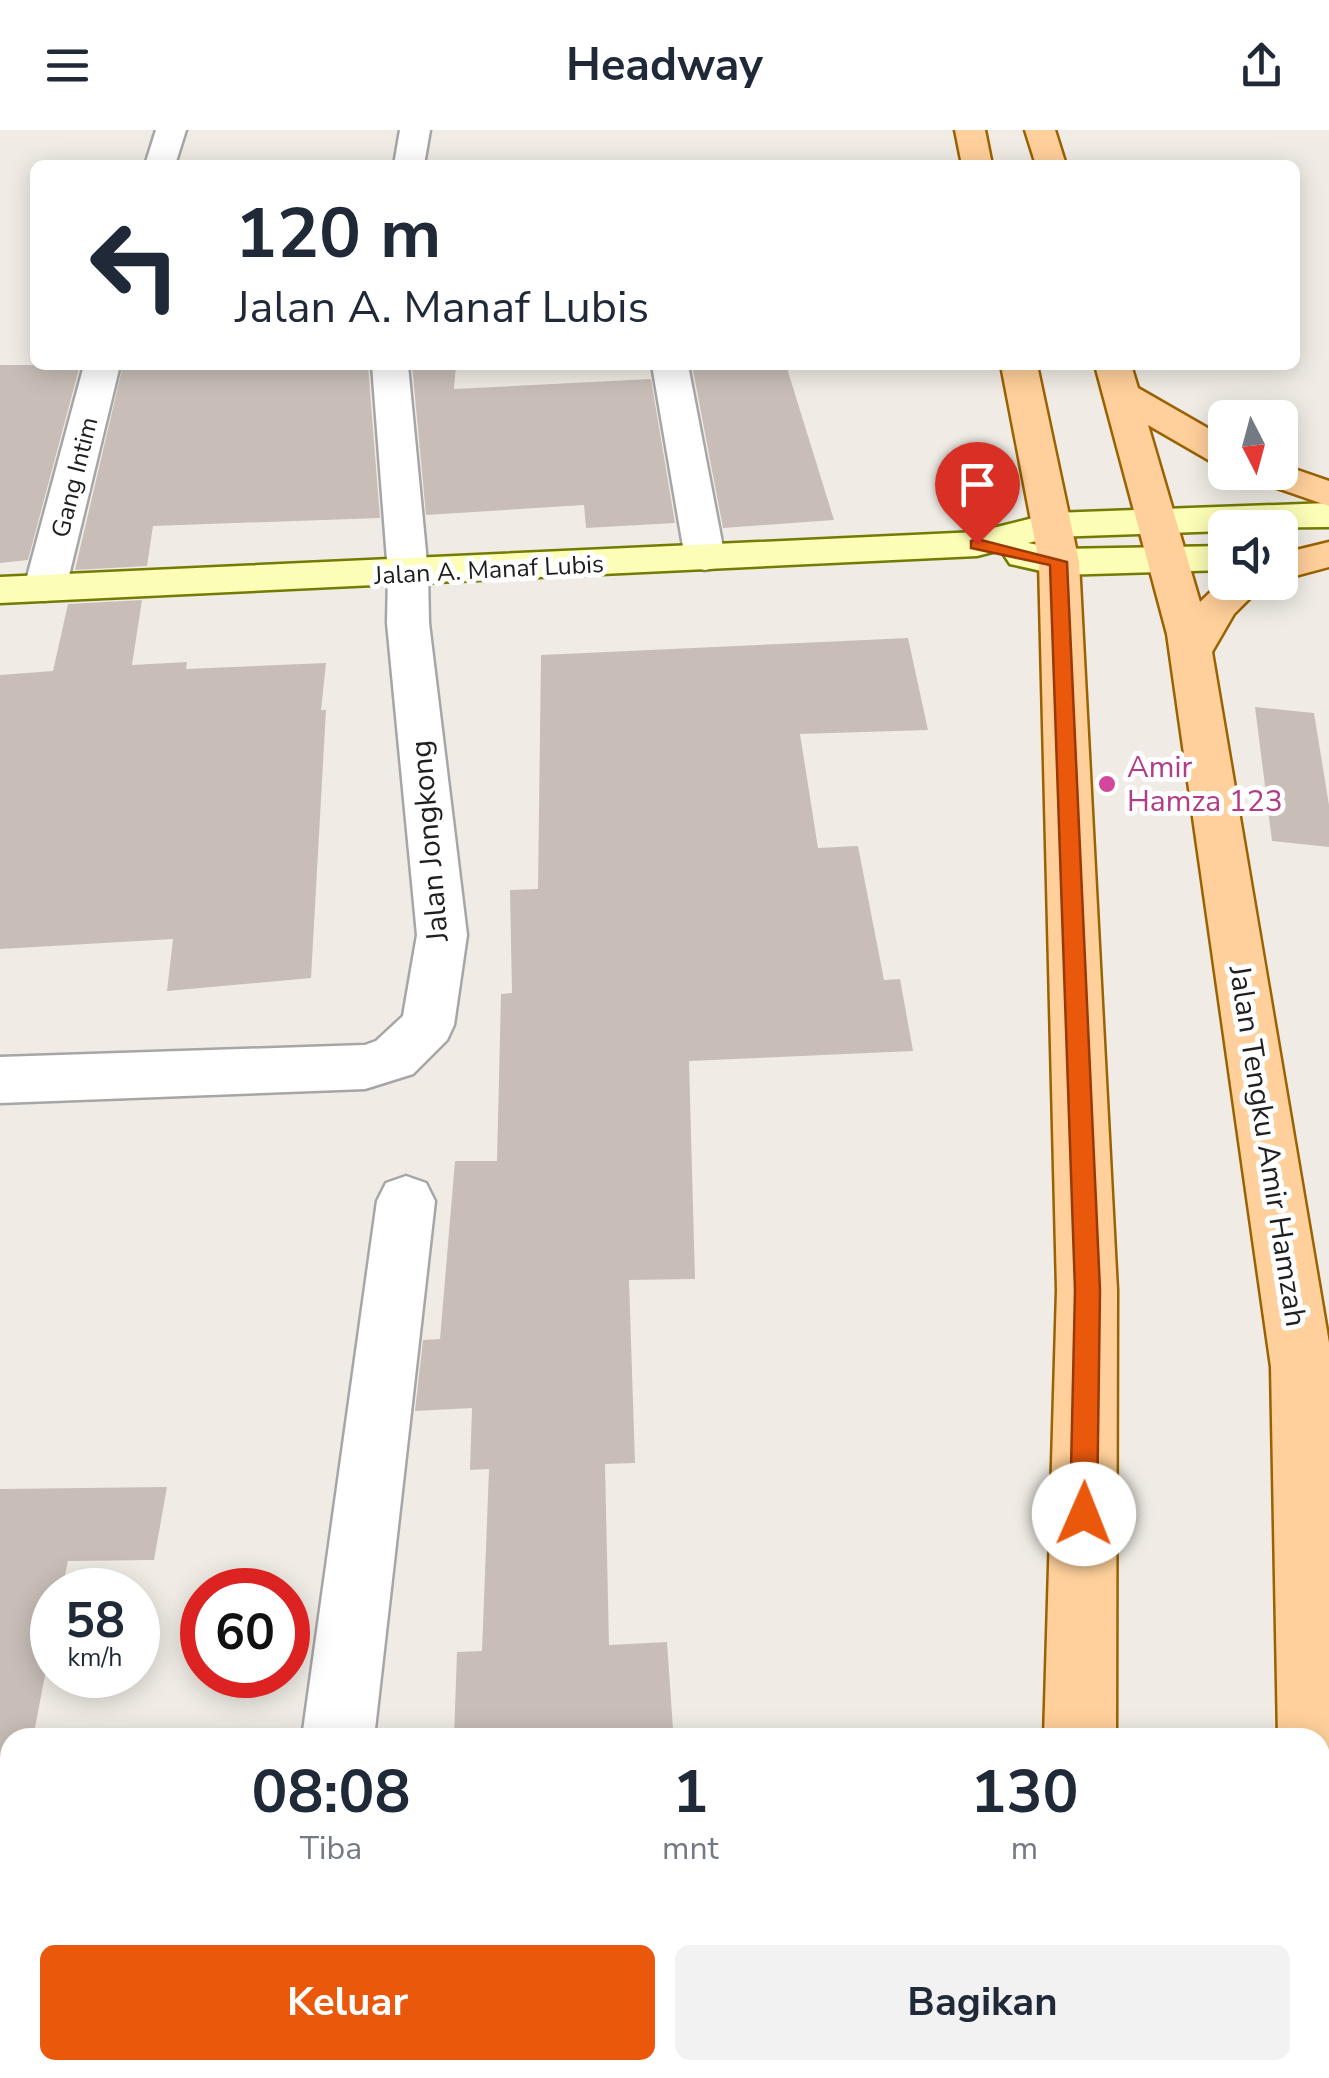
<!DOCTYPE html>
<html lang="id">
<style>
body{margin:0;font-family:"Nunito Sans",sans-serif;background:#f2f2f3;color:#1f2937;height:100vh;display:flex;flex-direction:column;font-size:38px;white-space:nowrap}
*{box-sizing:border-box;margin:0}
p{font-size:32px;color:#747a83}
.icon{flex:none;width:55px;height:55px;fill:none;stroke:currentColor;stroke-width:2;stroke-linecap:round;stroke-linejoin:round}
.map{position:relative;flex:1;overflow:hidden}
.side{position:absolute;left:0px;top:1598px;width:1330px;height:352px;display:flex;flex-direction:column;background:#fff;border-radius:30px 30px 0 0;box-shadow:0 5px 25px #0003}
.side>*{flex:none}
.banner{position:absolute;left:30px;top:30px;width:1270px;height:210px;border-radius:15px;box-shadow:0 5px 25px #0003;background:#fff;color:#1f2937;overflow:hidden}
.needle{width:65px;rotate:174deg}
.controls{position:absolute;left:1208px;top:270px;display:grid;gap:20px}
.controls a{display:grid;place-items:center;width:90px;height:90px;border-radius:15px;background:#fff;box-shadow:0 5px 25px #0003;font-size:50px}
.speed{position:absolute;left:30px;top:1438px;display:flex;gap:20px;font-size:50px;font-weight:700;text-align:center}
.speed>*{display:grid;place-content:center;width:130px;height:130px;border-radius:50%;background:#fff;box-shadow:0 5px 25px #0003;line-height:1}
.speed small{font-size:25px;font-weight:400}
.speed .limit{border:15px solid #d22;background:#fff;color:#111}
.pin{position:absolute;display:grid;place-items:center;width:85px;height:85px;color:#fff;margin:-102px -42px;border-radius:50% 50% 50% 0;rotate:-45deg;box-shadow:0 0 10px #0007}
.pin .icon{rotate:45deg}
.me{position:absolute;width:110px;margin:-55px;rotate:1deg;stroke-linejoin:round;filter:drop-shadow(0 0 8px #0008)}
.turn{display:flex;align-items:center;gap:35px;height:210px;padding:0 40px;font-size:45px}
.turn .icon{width:130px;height:130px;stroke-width:2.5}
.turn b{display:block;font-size:70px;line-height:85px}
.eta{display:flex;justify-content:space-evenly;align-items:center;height:170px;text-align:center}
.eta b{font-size:60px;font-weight:700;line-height:70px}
.cta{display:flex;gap:20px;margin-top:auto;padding:20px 40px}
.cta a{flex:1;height:115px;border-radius:15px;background:#ea580c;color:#fff;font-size:40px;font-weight:700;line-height:115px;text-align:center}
.cta a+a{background:#f2f2f3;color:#1f2937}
header{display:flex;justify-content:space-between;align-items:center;height:130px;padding:0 40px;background:#fff;font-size:45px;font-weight:700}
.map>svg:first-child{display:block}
</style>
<header><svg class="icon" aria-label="menu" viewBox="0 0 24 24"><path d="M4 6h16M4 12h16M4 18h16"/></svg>Headway<svg class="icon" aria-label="share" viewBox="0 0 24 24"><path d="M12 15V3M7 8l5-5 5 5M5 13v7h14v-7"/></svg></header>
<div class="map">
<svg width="1329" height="1948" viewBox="0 0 1329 1948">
<rect width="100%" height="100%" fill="#f0ece5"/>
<!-- building -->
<g fill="#c8beb7">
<polygon points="0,235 80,235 28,430 0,433"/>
<polygon points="123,235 368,235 380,388 153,396 147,436 75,440"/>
<polygon points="412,235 456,235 454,259 651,249 675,393 586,398 584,375 426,385"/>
<polygon points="692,235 786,235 834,390 723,398"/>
<polygon points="142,470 132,535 187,532 186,539 326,533 321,580 326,580 311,848 167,861 173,809 0,819 0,545 53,541 68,474"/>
<polygon points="908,508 928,600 800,604 818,718 858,716 884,850 900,849 913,921 689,931 695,1149 629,1150 635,1333 605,1334 609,1515 667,1512 673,1599 454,1608 457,1522 482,1521 489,1339 470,1340 472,1278 415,1281 423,1210 440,1209 455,1031 497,1031 501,864 512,863 510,760 538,759 541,525"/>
<polygon points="1255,577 1314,583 1329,675 1329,717 1272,711"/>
<polygon points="167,1357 154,1430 68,1431 62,1460 52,1460 52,1509 33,1608 10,1608 10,1632 0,1631 0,1359"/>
</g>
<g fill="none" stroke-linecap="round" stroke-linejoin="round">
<!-- street casing -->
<g stroke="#a6a6a6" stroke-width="5">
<g id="street">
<polygon points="156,0 186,0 175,35 145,35"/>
<polygon points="400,0 430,0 424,35 394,35"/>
<polygon points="84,235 120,235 66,458 60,467 45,471 30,467 24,458"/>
<polygon points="372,235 408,235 428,443 429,493 467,805 454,895 447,910 413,944 365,959 0,973 0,927 365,915 376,911 403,886 417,805 387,493 388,443"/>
<polygon points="652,235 688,235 725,428 719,437 705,440 691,437 685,428"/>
<polygon points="406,1046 426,1053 435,1071 374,1608 302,1608 377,1071 386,1053"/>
<polygon points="256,1940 336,1940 335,1948 255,1948"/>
</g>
</g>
<!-- secondary casing -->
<g stroke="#737c00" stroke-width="5">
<polygon id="secondary" points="1329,373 1329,397 1225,398 1225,401 1053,407 1028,413 1059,419 1225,416 1225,440 1059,445 1010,434 1004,425 1008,418 977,426 0,473 0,447 977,402 1053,383"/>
</g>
<!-- primary casing -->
<g stroke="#9a6200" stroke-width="5">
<g id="primary">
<polygon points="955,0 985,0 992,35 962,35"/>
<polygon points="1025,0 1055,0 1066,35 1036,35"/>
<polygon points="1001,235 1037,235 1079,432 1117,1160 1116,1608 1044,1608 1057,1160 1039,432"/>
<polygon points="1095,235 1131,235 1138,258 1225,308 1225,335 1212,332 1148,295 1200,472 1225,448 1225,452 1266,452 1234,484 1212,522 1329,1213 1329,1638 1320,1641 1320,1608 1278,1608 1271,1237 1167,504"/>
<polygon points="1280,334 1329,351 1329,376 1254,350 1248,342 1280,342"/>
<polygon points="1329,412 1329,437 1280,450 1280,424"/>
<polygon points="1320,1681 1329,1684 1329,1934 1320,1930"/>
<rect x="1035" y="1940" width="80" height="8"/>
</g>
</g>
<!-- street -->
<use href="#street" fill="#fff" fill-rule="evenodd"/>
<!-- secondary -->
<use href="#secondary" fill="#fcfdb6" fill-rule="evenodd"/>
<!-- primary -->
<use href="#primary" fill="#ffd09b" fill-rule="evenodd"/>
</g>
<!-- route -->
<polygon fill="#ea580c" stroke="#983908" stroke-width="2.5" points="977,409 1067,432 1100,1160 1097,1384 1093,1393 1084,1397 1074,1393 1070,1384 1075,1160 1050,435 971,418 971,411"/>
<!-- markers -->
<circle fill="#d1479c" stroke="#fff" stroke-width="4" cx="1107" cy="654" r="10"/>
<g text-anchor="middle" stroke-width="10" stroke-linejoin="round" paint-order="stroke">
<!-- far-street labels -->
<g font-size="25" fill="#1f1f1f" stroke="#fff">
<text transform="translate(74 347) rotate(-76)" y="9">Gang Intim</text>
<text transform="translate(489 439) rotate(-3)" y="9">Jalan A. Manaf Lubis</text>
</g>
<!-- hotel labels -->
<g font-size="30" fill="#b23c85" stroke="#fff" text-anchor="start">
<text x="1127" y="647">Amir<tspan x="1127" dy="34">Hamza 123</tspan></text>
</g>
<!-- street labels -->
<g font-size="30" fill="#1f1f1f" stroke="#fff">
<text transform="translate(429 711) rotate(-95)" y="10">Jalan Jongkong</text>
<text transform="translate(1268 1016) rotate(81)" y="10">Jalan Tengku Amir Hamzah</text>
</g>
</g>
</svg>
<div class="controls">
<a><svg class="needle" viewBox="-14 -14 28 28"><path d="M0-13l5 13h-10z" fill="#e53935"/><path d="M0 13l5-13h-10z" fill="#747a83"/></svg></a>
<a><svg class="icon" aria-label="sound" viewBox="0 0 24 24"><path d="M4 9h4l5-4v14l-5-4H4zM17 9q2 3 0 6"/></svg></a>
</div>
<div class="speed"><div>58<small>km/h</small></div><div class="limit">60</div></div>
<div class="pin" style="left:977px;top:414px;background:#d93025"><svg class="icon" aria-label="arrive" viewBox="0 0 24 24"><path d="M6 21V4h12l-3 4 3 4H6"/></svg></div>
<svg class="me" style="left:1084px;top:1384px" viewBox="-20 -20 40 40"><circle r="19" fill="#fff"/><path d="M0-13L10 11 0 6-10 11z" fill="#ea580c"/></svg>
<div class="banner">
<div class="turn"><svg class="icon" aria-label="left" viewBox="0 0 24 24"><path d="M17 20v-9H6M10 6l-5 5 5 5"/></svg><div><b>120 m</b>Jalan A. Manaf Lubis</div></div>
</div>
<section class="side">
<div class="eta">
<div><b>08:08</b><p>Tiba</p></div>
<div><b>1</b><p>mnt</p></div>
<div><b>130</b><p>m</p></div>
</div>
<div class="cta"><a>Keluar</a><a>Bagikan</a></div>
</section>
</div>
